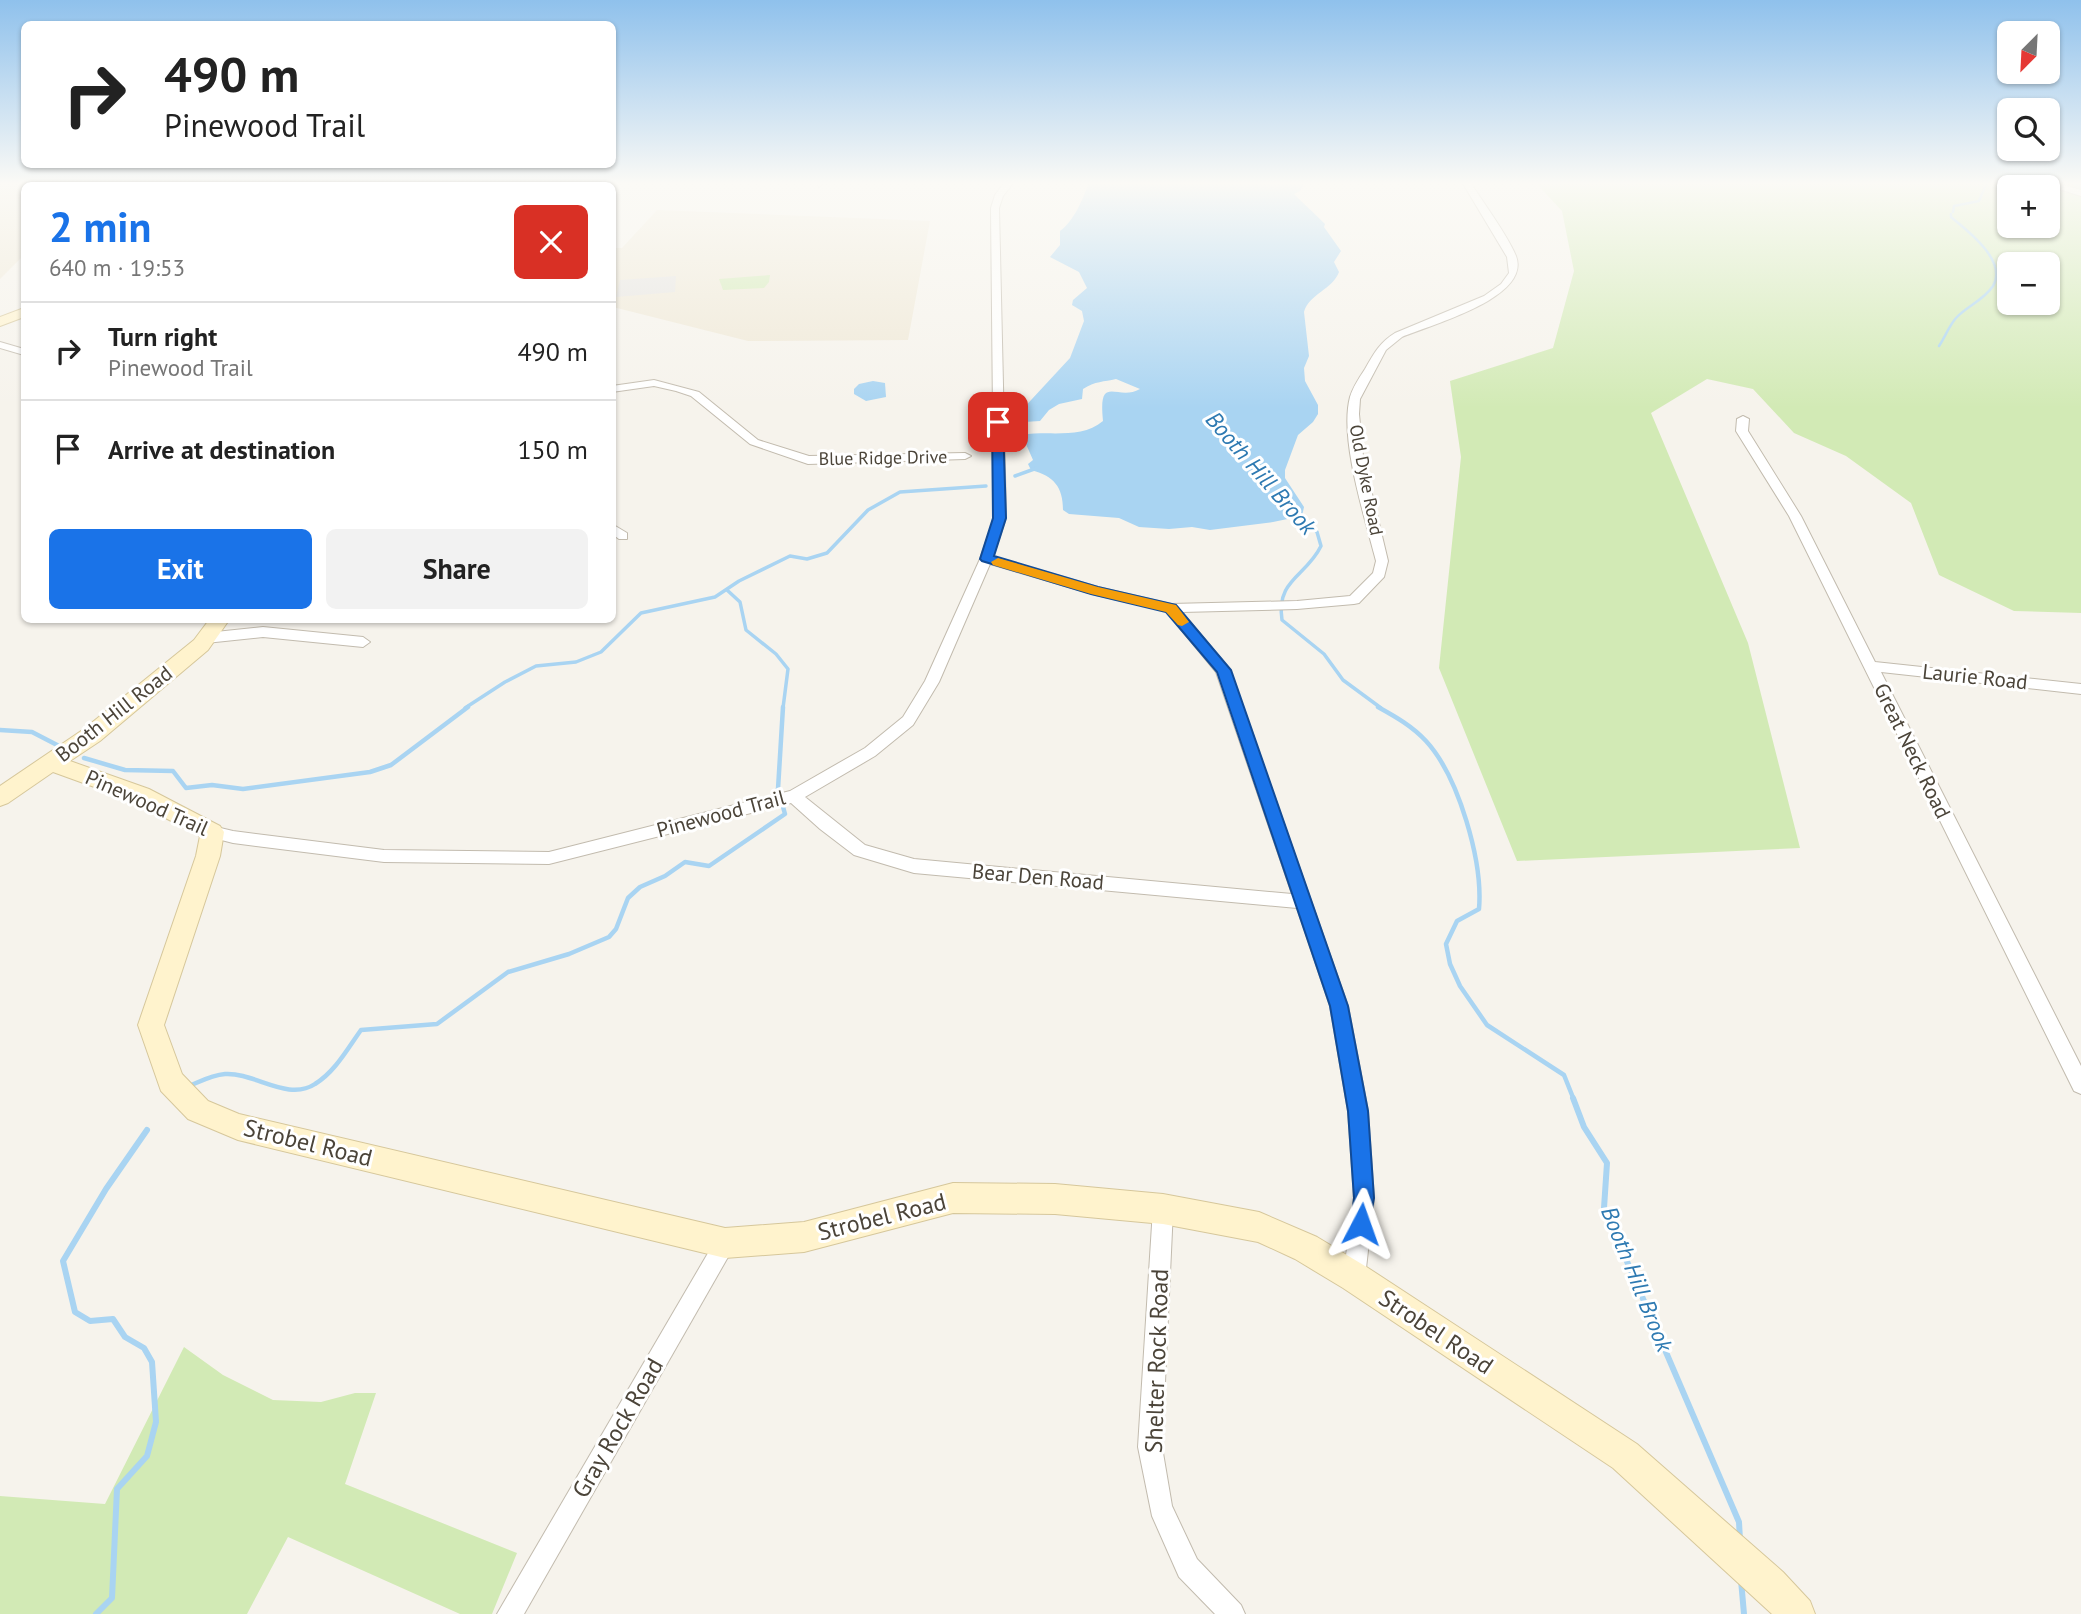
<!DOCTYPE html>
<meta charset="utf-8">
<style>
body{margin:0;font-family:"PT Sans",sans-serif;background:#f2f2f2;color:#222;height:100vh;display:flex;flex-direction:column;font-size:26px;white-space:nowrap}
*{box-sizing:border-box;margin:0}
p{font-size:23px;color:#767676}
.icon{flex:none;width:38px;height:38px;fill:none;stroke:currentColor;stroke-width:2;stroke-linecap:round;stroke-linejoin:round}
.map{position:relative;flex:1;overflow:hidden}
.details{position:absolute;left:21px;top:182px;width:595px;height:441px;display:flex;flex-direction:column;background:#fff;border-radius:10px;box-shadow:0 2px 5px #0004}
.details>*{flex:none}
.guide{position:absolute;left:21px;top:21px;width:595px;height:147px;border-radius:10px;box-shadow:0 2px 5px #0004;background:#fff;color:#222;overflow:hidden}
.needle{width:46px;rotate:204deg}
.fabs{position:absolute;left:1997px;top:21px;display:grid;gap:14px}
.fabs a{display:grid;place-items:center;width:63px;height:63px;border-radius:10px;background:#fff;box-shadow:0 2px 5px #0004;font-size:35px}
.pin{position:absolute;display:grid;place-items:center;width:60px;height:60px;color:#fff;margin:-30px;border-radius:14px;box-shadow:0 4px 10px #0006}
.me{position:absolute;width:77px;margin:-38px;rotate:4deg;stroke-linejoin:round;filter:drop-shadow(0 0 5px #0008)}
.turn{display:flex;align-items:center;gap:24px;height:147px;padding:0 28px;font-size:32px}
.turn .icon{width:91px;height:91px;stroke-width:2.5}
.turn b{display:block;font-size:49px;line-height:60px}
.round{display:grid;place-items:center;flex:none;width:74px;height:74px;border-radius:10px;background:#f2f2f2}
.overview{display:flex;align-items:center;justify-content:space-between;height:119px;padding:0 28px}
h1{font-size:42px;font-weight:700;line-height:52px;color:#1a73e8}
.cta{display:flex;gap:14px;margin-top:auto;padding:14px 28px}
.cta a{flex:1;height:80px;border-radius:10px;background:#1a73e8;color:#fff;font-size:28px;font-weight:700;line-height:80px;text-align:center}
.cta a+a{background:#f2f2f2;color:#222}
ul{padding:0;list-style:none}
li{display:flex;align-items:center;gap:21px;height:98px;padding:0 28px;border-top:2px solid #e0e0e0}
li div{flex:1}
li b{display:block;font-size:26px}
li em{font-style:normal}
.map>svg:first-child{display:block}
</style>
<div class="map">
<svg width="2081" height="1614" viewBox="0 0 2081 1614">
<rect width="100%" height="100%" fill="#f6f3ec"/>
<!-- education -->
<g fill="#efe8d6">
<polygon points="0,182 149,182 144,186 24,186 24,255 0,279"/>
<polygon points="657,210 930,221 908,340 748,341 613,307 613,248 622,248"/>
</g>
<!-- green -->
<g fill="#d2eab5" fill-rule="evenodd">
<path d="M 1535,182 L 2081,182 L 2081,613 L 2014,611 L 1939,575 L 1911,503 L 1846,456 L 1794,433 L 1753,389 L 1707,379 L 1651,413 L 1748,643 L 1800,848 L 1517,861 L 1439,668 L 1461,457 L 1450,381 L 1553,348 L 1574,271 L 1562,211 ZM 2009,187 L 2048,187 L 2048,226 L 2009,226 ZM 2009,264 L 2048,264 L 2048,303 L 2009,303 Z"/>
<polygon points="770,275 769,282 764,288 723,290 719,279"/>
<polygon points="184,1347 223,1375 273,1400 321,1402 355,1393 376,1393 345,1484 517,1553 492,1614 460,1614 288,1537 247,1614 0,1614 0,1496 105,1504"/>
</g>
<!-- parking -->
<polygon fill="#e5e3e0" points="676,276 675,292 616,297 620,280"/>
<!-- water -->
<g fill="#a9d4f2">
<path d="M 1089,182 L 1305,182 L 1300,191 L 1294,194 C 1305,205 1314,213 1325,224 L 1324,227 L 1341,251 L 1334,262 L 1339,272 C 1333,289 1309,294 1304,312 L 1309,356 L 1304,368 L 1305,381 L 1318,405 L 1318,414 L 1313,422 L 1298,435 L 1285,470 L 1285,478 L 1304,507 L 1302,516 L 1273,522 L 1210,530 L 1192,527 L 1169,529 L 1139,527 L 1119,518 L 1069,514 L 1063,510 C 1063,487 1054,476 1031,470 L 1028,464 L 1033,460 L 1022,435 C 1049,430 1081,440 1103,421 C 1098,372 1117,402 1140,389 L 1116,379 C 1104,382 1095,381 1083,389 L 1082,399 L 1059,404 L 1049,410 L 1040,421 L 1024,422 L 1019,413 L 1070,358 L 1084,321 L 1082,311 L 1072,305 L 1073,300 L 1087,288 L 1079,272 L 1050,257 L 1060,245 L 1060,231 C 1074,221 1083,199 1089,182 Z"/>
<polygon points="873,381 885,383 886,397 866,401 854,394 854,389 859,384"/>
</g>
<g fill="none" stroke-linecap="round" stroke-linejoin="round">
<!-- stream-far3 -->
<g stroke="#a9d4f2" stroke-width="2.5">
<polyline points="2071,182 2081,187"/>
<polyline points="1953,212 1954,206 1979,201 1987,182"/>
<path d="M 1939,346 C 1945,337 1949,326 1956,318 C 1967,306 1984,300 1993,286 C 2008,261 1967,230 1951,217 L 1951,214"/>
</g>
<!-- stream-far2 -->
<g stroke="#a9d4f2" stroke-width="3.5">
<polyline points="1015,476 1037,468"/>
<path d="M 1299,513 L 1317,532 L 1321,546 C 1306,577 1276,579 1282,620 L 1324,654 L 1343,680 L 1381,708"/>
<polyline points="727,590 740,602 746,630 776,654 788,669 783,708"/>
<polyline points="465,708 505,682 536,666 576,662 601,652 641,613 715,597 739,581 790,556 807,559 827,553 868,510 900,492 986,486"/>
</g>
<!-- stream-far1 -->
<g stroke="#a9d4f2" stroke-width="4.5">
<path d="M 1378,707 C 1396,717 1412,726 1426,741 C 1459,777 1483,862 1479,909 L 1457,921 L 1446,944 L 1450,964 L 1460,986 L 1487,1025 L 1564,1075 L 1574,1100"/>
<polyline points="0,730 32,732 59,746"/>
<polyline points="84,758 125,770 173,771 186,788 212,785 243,789 370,772 391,765 468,707"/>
<path d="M 189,1086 C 201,1081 212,1075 225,1074 C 254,1072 288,1102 315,1084 C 335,1072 348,1048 361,1030 L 437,1024 L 508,972 L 569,954 L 609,937 L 616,929 L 628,898 L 640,887 L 665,876 L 685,862 L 709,866 L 785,814 L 778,789 L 783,707"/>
</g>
<!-- stream -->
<g stroke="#a9d4f2" stroke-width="6">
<polyline points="1573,1098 1584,1127 1607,1163 1604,1208 1739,1522 1740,1540"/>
<polyline points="1741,1580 1744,1614"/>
<polyline points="96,1614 112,1598 117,1489 147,1456 156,1422 152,1362 144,1348 125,1337 113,1319 90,1321 75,1312 63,1261 106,1189 147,1130"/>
</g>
<!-- street casing -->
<g stroke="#c2bbae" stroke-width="2">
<g id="street">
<polygon points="343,182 355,182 350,186 337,186"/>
<polygon points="816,182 824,182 819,187"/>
<path d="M 1005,182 L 1014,182 L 1003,196 L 999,208 L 1006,518 L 993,557 L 1098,587 L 1171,604 L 1297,601 L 1350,596 L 1373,573 L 1376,561 C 1365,518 1339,439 1350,397 C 1353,387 1359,378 1365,369 C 1374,353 1380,342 1395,333 L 1484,296 L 1501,284 L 1509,273 L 1507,257 L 1462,182 L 1470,182 C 1483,202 1508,236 1516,256 C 1532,298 1430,325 1402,337 L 1386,350 L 1360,399 L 1359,414 L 1363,456 L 1388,561 L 1384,577 L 1359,603 L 1354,604 L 1297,609 L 1182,612 L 1230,670 L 1348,1006 L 1368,1111 L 1374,1198 L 1365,1277 L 1362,1285 L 1354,1288 L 1346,1285 L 1343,1277 L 1354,1198 L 1348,1111 L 1330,1006 L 1297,908 L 914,873 L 854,855 L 820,829 L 791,803 L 549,864 L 384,862 L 233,843 L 206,836 L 204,832 L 206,828 L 212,826 L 233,831 L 384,850 L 549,852 L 790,791 L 865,748 L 903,717 L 925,681 L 980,559 L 994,518 L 991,208 L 995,195 ZM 990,564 L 1096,595 L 1166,611 L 1216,672 L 1292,894 L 914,859 L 865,845 L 805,797 L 875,756 L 913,725 L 939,682 Z"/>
<polygon points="2037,182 2052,182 2081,190 2081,196"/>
<polygon points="0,342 24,349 24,355 0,348"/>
<polygon points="654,380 699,392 758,440 809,456 965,453 971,456 965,459 808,464 750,444 691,396 676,391 654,386 612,392 612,386"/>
<polygon points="1743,416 1749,419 1748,431 1801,516 1875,662 2081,684 2081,694 1881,672 2081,1066 2081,1094 2074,1091 1789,516 1736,431 1737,419"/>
<polygon points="612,524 627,533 627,539 619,539 612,534"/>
<polygon points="263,627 363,637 370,642 363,647 263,637 206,643 199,638 206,633"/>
<polygon points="1163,1199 1170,1202 1173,1209 1162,1447 1172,1506 1197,1559 1241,1605 1245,1614 1215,1614 1179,1577 1152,1516 1138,1447 1153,1209 1156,1202"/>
<polygon points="725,1233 732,1236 735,1243 732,1250 524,1614 497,1614 718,1236"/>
</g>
</g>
<!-- secondary casing -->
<g stroke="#d6c79b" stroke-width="2">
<g id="secondary">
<polygon points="216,182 229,182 226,186 213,186"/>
<polygon points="536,182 548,182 547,186 535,186"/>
<polygon points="24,308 24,317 0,326 0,317"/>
<polygon points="209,620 229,620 208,650 100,741 70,761 149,789 220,826 224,832 220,856 164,1025 182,1074 208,1101 239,1114 725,1228 804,1222 953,1183 1055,1184 1163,1194 1259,1212 1317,1237 1365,1266 1637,1444 1783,1572 1810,1601 1815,1614 1772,1614 1613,1468 1343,1288 1295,1259 1258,1242 1163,1224 1055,1214 953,1213 804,1252 725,1258 238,1140 188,1119 161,1091 138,1025 196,856 200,836 133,801 53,772 8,803 0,806 0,786 84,729 194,640"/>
</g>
</g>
<!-- street -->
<use href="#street" fill="#fff" fill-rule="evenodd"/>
<!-- secondary -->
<use href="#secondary" fill="#fff3cd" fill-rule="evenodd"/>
</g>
<!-- sky -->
<linearGradient id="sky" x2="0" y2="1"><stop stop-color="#8fc1ec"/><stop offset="0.45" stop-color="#fbfaf6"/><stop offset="1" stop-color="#fbfaf6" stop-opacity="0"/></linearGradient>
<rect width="2081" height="408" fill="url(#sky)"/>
<!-- route -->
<polygon fill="#1a73e8" stroke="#114b97" stroke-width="2" points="998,419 1003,422 1006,518 994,556 1098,587 1176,605 1231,670 1348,1006 1368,1111 1374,1198 1368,1231 1361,1235 1354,1231 1351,1224 1354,1198 1348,1111 1330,1006 1217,672 1166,612 1091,594 982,561 980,559 993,518 992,422"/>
<!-- slow -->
<polygon fill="#f59e0b" points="998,558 1098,587 1176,605 1189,622 1182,626 1178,625 1166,612 1091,594 993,565 991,562"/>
<g text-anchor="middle" stroke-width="6" stroke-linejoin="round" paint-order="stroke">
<!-- far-street labels -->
<g font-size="18" fill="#4b4439" stroke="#fff">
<text transform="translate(883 458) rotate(-1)" y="6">Blue Ridge Drive</text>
<text transform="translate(1366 480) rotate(79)" y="6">Old Dyke Road</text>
</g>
<!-- street labels -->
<g font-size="21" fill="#4b4439" stroke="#fff">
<text transform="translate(1975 677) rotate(6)" y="7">Laurie Road</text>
<text transform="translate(114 714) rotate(-38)" y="7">Booth Hill Road</text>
<text transform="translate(1912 751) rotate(64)" y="7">Great Neck Road</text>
<text transform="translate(147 803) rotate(24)" y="7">Pinewood Trail</text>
<text transform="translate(721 814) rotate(-15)" y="7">Pinewood Trail</text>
<text transform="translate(1038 877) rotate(5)" y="7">Bear Den Road</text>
</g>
<!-- water labels -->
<g font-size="23" font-style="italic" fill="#2e7ab2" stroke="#fff">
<text transform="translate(1261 473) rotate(49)" y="8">Booth Hill Brook</text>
<text transform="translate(1637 1279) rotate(68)" y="8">Booth Hill Brook</text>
</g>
<!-- near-street labels -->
<g font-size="24" fill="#4b4439" stroke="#fff">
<text transform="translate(308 1143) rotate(14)" y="8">Strobel Road</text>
<text transform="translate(882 1217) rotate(-14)" y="8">Strobel Road</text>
<text transform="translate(1436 1332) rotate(34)" y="8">Strobel Road</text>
<text transform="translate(1157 1361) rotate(-88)" y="8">Shelter Rock Road</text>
<text transform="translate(618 1428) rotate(-60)" y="8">Gray Rock Road</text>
</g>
</g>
</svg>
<div class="fabs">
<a><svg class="needle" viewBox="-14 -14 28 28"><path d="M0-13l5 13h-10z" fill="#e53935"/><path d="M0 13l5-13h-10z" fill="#767676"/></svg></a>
<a><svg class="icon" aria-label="search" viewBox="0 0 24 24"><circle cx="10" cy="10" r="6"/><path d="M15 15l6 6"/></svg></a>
<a>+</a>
<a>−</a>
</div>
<div class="pin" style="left:998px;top:422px;background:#d93025"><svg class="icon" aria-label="arrive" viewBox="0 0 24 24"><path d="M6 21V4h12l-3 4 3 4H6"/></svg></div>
<svg class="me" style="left:1361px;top:1224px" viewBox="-20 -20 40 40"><path d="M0-17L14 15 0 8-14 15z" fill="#1a73e8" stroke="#fff" stroke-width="4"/></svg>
<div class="guide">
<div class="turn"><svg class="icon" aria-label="right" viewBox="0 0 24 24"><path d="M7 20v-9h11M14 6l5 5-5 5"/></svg><div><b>490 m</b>Pinewood Trail</div></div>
</div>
<section class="details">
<div class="overview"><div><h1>2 min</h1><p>640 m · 19:53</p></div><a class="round" style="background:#d93025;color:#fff"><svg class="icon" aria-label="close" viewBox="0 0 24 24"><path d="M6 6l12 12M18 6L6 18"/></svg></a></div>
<ul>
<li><svg class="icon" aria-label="right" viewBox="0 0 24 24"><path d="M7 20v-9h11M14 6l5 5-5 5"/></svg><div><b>Turn right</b><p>Pinewood Trail</p></div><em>490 m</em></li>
<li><svg class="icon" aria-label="arrive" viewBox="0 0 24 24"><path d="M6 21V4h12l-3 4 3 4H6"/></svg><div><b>Arrive at destination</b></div><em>150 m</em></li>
</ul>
<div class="cta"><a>Exit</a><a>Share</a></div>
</section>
</div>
